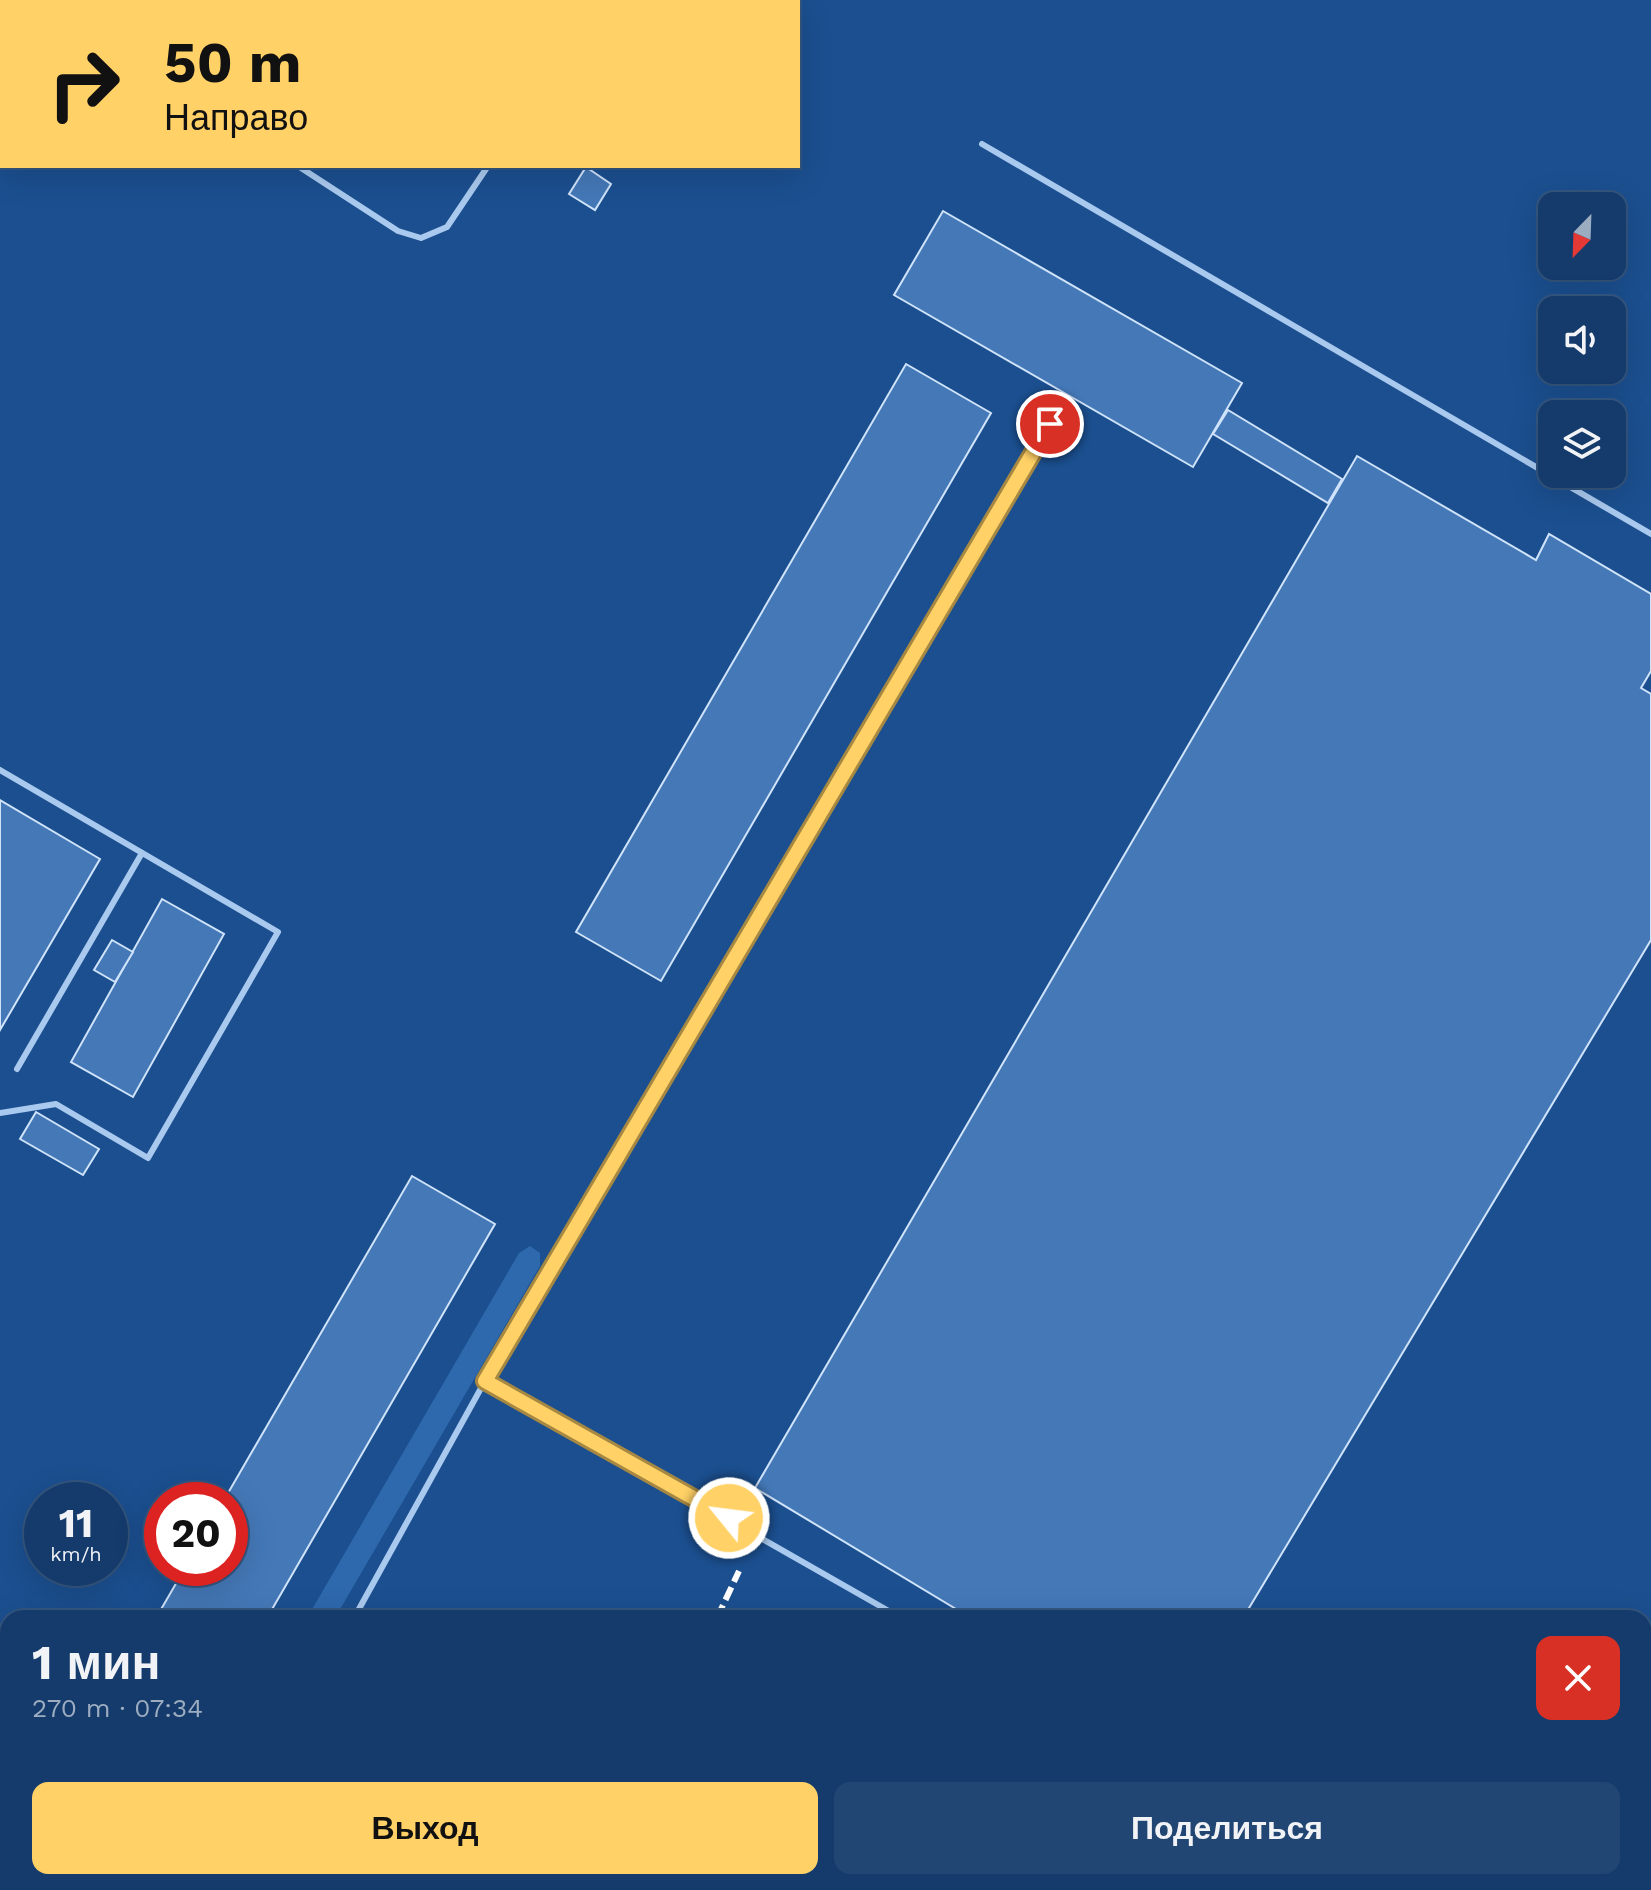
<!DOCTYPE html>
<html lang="ru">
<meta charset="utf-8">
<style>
body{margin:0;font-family:"Work Sans",sans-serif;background:#214673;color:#f1f3f6;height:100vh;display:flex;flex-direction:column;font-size:30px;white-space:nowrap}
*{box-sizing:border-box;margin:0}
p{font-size:26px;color:#9dadc1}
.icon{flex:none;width:44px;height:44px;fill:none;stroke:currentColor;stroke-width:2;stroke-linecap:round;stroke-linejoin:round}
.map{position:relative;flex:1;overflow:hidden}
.details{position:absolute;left:0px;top:1610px;width:1652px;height:280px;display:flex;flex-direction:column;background:#143b6b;border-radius:24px 24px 0 0;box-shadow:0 8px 32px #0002,0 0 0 2px #33557e}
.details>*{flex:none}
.guide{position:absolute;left:0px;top:0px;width:800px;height:168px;box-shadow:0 8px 32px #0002,0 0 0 2px #33557e;background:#ffd166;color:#111;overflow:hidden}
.needle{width:52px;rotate:203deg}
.buttons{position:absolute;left:1538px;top:192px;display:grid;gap:16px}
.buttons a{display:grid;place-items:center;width:88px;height:88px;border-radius:16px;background:#143b6b;box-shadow:0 8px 32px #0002,0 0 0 2px #33557e;font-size:40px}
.speed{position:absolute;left:24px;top:1482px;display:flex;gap:16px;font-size:40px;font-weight:700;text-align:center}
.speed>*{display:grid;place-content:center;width:104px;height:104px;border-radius:50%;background:#143b6b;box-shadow:0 8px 32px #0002,0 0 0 2px #33557e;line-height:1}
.speed small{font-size:20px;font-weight:400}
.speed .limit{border:12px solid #d22;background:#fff;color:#111}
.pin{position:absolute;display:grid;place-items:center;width:68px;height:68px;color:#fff;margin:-34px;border:4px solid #fff;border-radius:50%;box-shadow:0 2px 8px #0007}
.me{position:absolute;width:88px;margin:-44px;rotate:299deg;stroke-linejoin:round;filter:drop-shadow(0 0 6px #0008)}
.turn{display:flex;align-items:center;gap:28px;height:168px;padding:0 32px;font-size:36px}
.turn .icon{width:104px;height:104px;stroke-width:2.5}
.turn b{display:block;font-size:56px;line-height:68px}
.round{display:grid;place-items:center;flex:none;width:84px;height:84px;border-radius:16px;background:#214673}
.headline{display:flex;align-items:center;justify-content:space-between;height:136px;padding:0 32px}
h1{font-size:48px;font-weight:700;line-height:60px}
.button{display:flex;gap:16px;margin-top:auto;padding:16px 32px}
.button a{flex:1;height:92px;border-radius:16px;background:#ffd166;color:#111;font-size:32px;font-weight:700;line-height:92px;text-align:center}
.button a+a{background:#214673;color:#f1f3f6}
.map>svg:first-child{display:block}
</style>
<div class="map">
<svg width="1651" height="1890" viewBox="0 0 1651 1890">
<rect width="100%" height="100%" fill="#1b4f8f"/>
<!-- green -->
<polygon fill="#2e69ad" points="530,1246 540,1253 540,1266 335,1618 307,1618 519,1253"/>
<!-- building -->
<g fill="#4478b7" stroke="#cfe3fa" stroke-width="2">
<polygon points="586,167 611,184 595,210 569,194"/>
<polygon points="943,211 1242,383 1193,467 894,295"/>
<polygon points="906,364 991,413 661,981 576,932"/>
<polygon points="1228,410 1342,479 1328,503 1213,434"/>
<polygon points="1357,456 1536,560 1549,534 1651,594 1651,671 1641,688 1651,694 1651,940 1243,1618 971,1618 755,1488"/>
<polygon points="0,800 100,859 0,1030"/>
<polygon points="162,899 224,934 133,1097 71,1062"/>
<polygon points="112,940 133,952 115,982 94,970"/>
<polygon points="36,1112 99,1149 83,1175 20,1139"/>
<polygon points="412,1176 495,1224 267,1618 156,1618 185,1568 230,1568 230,1500 224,1500"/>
<polygon points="8,1874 8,1882 114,1882 110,1890 0,1890"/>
<polygon points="321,1882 427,1882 440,1890 317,1890"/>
</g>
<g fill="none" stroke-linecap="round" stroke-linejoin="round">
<!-- service -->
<g stroke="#a9c9ee" stroke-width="6">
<polyline points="132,0 132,2"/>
<polyline points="590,2 591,0"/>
<polyline points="982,144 1651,534"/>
<polyline points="298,166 398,231 421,238 447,227 488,166"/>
<polyline points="0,770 278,932 148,1158 56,1104 0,1113"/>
<polyline points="17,1069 142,853"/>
<polyline points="485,1381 901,1618"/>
<polyline points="354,1618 485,1381 1050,424"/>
<polyline points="1644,1654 1651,1651"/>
<polyline points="1644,1870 1651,1866"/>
<polyline points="508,1882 522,1890"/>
<polyline points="200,1890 205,1882"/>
<polyline points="1149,1890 1155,1882"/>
<polyline points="1610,1890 1623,1882"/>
</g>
<!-- rail -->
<g stroke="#fff" stroke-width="6" stroke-dasharray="14 6" stroke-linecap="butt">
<polyline points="717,1618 739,1571"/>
<polyline points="1644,1741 1651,1739"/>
<polyline points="1644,1820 1651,1817"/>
<polyline points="685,1882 685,1890"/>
<polyline points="930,1890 938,1882"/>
<polyline points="1121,1890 1149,1882"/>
<polyline points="1529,1890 1539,1882"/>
</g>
</g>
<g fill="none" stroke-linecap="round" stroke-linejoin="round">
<!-- route casing -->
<g stroke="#a68842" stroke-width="20">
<polyline id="route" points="729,1518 485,1381 1050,424"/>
</g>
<!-- route -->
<use href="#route" stroke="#ffd166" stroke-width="14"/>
</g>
</svg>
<div class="buttons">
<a><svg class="needle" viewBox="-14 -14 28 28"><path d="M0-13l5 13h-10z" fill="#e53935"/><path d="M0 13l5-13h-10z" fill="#9dadc1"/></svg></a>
<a><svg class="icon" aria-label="sound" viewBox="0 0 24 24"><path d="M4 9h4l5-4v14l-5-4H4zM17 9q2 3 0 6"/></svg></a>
<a><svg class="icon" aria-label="layers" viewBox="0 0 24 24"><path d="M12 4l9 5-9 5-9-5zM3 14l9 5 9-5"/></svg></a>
</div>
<div class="speed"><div>11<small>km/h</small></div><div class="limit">20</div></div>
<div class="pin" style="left:1050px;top:424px;background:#d93025"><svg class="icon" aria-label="arrive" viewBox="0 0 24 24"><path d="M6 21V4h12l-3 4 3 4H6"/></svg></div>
<svg class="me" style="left:729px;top:1518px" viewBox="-20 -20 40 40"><circle r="17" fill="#ffd166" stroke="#fff" stroke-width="3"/><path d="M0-11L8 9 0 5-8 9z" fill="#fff"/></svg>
<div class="guide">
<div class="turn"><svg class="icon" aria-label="right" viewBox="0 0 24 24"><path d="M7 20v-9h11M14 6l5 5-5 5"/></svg><div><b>50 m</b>Направо</div></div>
</div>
<section class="details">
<div class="headline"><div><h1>1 мин</h1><p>270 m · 07:34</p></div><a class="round" style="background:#d93025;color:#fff"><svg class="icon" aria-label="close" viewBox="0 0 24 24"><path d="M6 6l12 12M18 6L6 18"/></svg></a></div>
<div class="button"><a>Выход</a><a>Поделиться</a></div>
</section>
</div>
